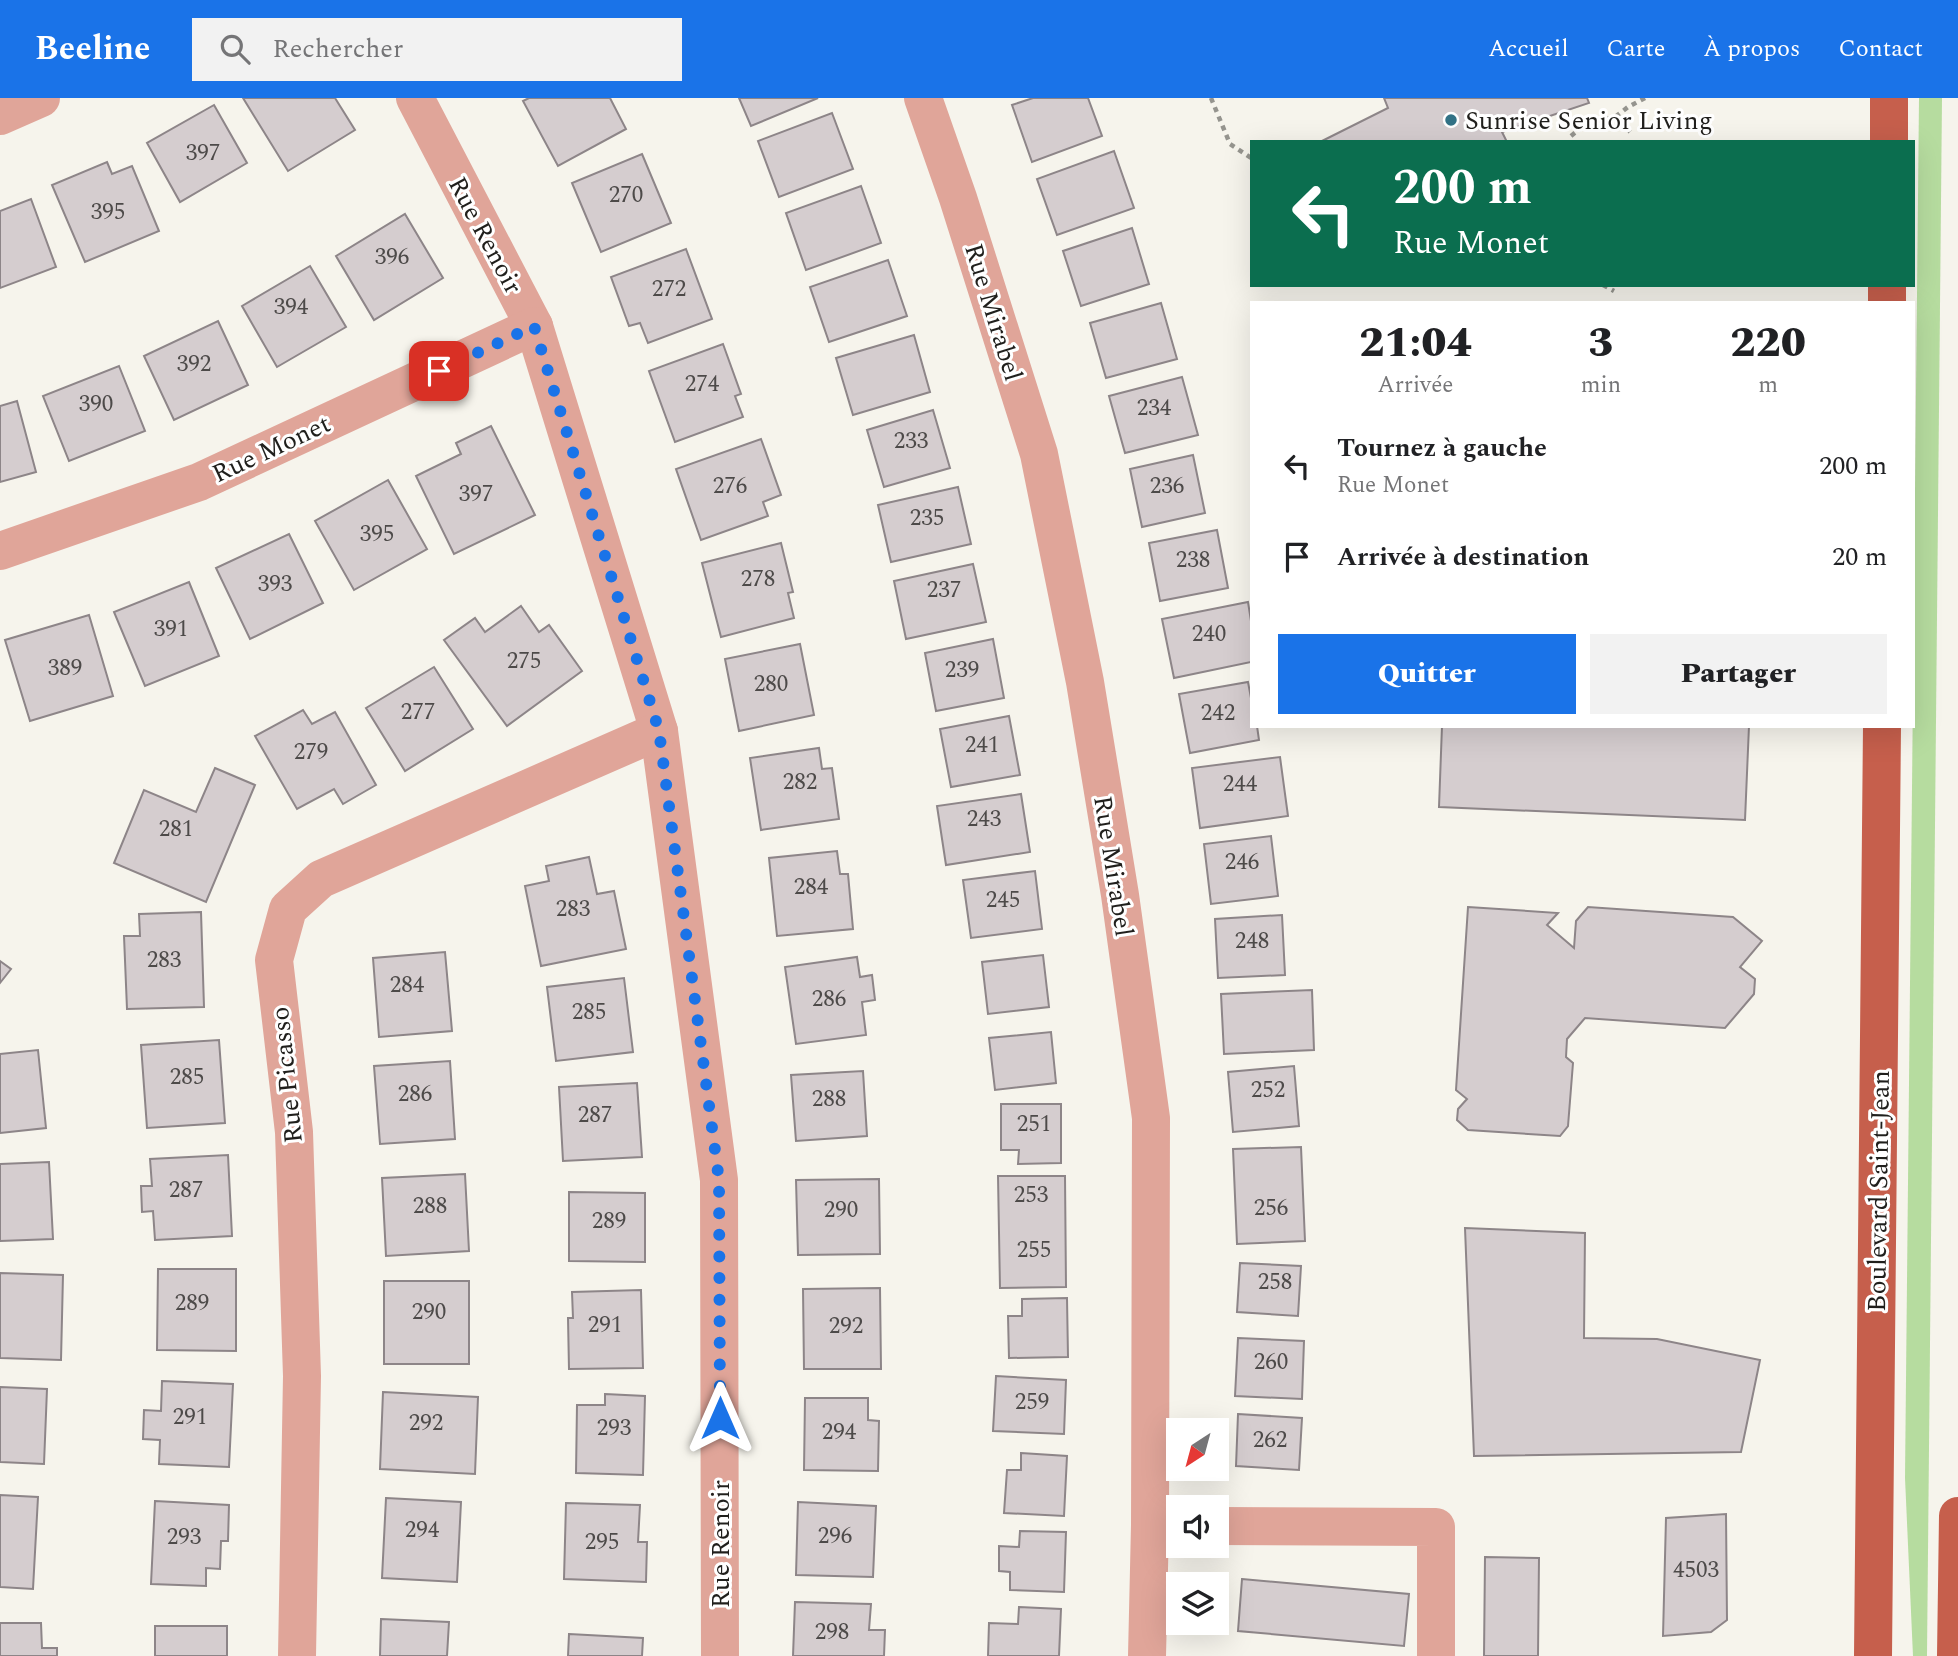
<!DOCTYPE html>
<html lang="fr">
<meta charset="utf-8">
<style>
body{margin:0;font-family:Spectral,serif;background:#f2f2f2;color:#202124;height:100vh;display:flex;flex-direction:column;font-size:26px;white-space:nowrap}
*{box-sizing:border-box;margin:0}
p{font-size:23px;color:#757577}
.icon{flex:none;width:38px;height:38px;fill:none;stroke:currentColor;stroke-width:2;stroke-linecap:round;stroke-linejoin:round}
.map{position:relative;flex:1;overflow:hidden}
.panel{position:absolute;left:1250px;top:203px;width:665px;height:427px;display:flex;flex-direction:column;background:#fff;border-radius:0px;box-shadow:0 7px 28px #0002}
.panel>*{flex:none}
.banner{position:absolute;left:1250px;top:42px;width:665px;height:147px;border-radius:0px;box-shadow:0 7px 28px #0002;background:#0b6e4f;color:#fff;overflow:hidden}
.needle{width:46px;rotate:216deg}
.fabs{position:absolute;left:1166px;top:1320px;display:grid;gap:14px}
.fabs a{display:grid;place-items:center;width:63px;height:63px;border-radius:0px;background:#fff;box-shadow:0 7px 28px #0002;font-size:35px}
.pin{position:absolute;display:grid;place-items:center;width:60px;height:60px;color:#fff;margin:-30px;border-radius:14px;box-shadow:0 4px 10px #0006}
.me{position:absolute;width:77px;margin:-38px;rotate:0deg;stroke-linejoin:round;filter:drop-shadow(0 0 5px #0008)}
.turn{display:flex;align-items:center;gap:24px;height:147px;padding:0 28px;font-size:32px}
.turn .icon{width:91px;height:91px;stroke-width:2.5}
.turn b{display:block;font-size:49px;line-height:60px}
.eta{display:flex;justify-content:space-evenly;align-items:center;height:119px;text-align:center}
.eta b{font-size:42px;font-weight:800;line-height:49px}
.cta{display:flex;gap:14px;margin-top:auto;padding:14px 28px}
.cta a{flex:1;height:80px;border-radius:0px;background:#1a73e8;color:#fff;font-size:28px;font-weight:800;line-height:80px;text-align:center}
.cta a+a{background:#f2f2f2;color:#202124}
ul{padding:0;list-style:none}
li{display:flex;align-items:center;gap:21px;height:91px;padding:0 28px}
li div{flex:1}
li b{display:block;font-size:26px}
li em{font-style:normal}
header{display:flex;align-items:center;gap:42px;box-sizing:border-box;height:98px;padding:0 35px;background:#1a73e8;color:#fff}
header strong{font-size:33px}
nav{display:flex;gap:38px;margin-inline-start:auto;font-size:24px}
.search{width:490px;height:63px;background:#f2f2f2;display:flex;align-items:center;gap:18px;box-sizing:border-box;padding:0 24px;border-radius:0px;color:#757577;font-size:26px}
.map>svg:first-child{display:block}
</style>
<header>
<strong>Beeline</strong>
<div class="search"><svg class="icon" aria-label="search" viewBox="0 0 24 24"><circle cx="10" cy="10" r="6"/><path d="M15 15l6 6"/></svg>Rechercher</div>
<nav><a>Accueil</a><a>Carte</a><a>À propos</a><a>Contact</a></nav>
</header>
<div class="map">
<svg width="1958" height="1558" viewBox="0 0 1958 1558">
<rect width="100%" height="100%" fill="#f6f4ec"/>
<!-- green -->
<polygon fill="#b6dc9f" points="1919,0 1942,0 1927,1558 1913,1558 1905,1380"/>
<!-- building -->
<g fill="#d5cdcf" stroke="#8d8588" stroke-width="2">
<polygon points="243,0 335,0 355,32 288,73"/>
<polygon points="529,0 610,0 626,31 558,68 523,3"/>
<polygon points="739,0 818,0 751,28"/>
<polygon points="1033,0 1088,0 1102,38 1032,64 1012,7"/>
<polygon points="1384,0 1587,0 1589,5 1502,34 1507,44 1320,44 1388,10"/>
<polygon points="214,7 247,65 180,104 147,45"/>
<polygon points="832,15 853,71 779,99 758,43"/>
<polygon points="1114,53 1134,110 1057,137 1037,81"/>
<polygon points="642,56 671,125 601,154 572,85"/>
<polygon points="107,64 112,76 132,68 159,133 85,164 52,87"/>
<polygon points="861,88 881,145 806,172 786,115"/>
<polygon points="31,101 56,169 0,190 0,113"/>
<polygon points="405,116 443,180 374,222 336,158"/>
<polygon points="1132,130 1149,186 1081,208 1063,153"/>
<polygon points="686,151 712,221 648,245 640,225 629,228 611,179"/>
<polygon points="888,162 907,218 829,244 810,189"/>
<polygon points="310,168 346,229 277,269 242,208"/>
<polygon points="1161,205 1177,261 1106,280 1090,225"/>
<polygon points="218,223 248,287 174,322 144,258"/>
<polygon points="914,237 930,294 853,317 836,260"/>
<polygon points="723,246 741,296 735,298 743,319 675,344 649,273"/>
<polygon points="119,268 145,333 69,363 43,298"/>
<polygon points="1182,279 1198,337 1125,355 1109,298"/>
<polygon points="17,303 36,374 0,384 0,308"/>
<polygon points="933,312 950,370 884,389 867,332"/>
<polygon points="491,328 535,417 454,456 416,378 461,356 456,345"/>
<polygon points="761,341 781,397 763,404 768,418 701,442 676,371"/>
<polygon points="1193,357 1205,415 1142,429 1130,371"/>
<polygon points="388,382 427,451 354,492 315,423"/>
<polygon points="958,389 971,446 891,464 878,407"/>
<polygon points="1217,432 1228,490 1160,503 1149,445"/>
<polygon points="289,436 323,505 250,541 216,470"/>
<polygon points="781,445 793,494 788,495 794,520 721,539 702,465"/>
<polygon points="973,466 986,524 906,541 894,483"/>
<polygon points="189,484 219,558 145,588 114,514"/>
<polygon points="1248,504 1251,523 1251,564 1174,580 1162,521"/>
<polygon points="521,508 539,534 549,527 582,573 507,628 444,542 475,520 485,534"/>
<polygon points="89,517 113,598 30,623 5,542"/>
<polygon points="993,541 1004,600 936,613 925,555"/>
<polygon points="800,546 814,617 739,633 725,561"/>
<polygon points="434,569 473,631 405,673 366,610"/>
<polygon points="1248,584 1251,600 1251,628 1257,628 1259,642 1190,655 1179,596"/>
<polygon points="303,612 312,626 335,614 376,687 343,706 334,691 297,711 255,638"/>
<polygon points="1009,618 1020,677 951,689 940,631"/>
<polygon points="1442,628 1749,628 1745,722 1439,709"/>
<polygon points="819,650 822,671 832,670 839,721 761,732 750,660"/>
<polygon points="1280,659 1288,718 1200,730 1192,670"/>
<polygon points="215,670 255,687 206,804 114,765 144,692 196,714"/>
<polygon points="1021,696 1030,754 946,767 937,708"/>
<polygon points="1271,738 1278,798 1211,806 1204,746"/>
<polygon points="837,753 840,776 848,776 853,831 777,838 769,760"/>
<polygon points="589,759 597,796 614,793 626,851 541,868 525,788 549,783 546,768"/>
<polygon points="1035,773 1042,831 971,840 963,782"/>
<polygon points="1468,809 1558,815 1547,827 1574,850 1576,823 1588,809 1733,819 1762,843 1740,869 1755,881 1754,896 1725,930 1585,920 1567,941 1566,959 1573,965 1568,1028 1560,1038 1468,1032 1457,1022 1458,1011 1467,1001 1456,992"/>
<polygon points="201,814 204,909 127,911 124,838 140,838 139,816"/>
<polygon points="1282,817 1285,877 1218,880 1215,821"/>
<polygon points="445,854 452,933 379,939 373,860"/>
<polygon points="1043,857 1049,909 988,916 982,864"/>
<polygon points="857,859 860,879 872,877 875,902 862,904 866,937 796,946 785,869"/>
<polygon points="0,863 11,871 0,885"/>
<polygon points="624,880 633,954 556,963 547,889"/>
<polygon points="1312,892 1314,952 1224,956 1221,896"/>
<polygon points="1051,934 1056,985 995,992 989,940"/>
<polygon points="219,942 225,1025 147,1030 141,947"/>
<polygon points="38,952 46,1030 0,1035 0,956"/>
<polygon points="450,963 455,1041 380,1046 374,968"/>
<polygon points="1294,968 1299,1028 1233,1034 1228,974"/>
<polygon points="863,973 867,1038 796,1043 791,977"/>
<polygon points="637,985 642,1059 563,1063 559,989"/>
<polygon points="1001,1006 1061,1006 1061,1065 1018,1066 1019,1052 1001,1052"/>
<polygon points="1301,1049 1305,1143 1237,1146 1233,1051"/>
<polygon points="228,1057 232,1138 155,1142 153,1113 142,1114 141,1088 152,1088 150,1061"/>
<polygon points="49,1064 53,1141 0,1143 0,1066"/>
<polygon points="465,1076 469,1153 386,1158 382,1080"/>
<polygon points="998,1078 1065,1078 1066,1189 1000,1190"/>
<polygon points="879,1081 880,1156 798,1157 796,1082"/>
<polygon points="569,1094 645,1095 645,1164 569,1163"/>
<polygon points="1465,1130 1585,1135 1584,1240 1657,1241 1760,1262 1741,1354 1474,1358"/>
<polygon points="1240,1165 1301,1168 1298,1218 1237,1214"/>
<polygon points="158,1171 236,1171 236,1253 157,1252"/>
<polygon points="0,1175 63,1177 61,1262 0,1260"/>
<rect x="384" y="1183" width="85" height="83"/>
<polygon points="880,1190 881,1271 804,1271 803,1191"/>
<polygon points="641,1192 643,1270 569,1271 568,1220 573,1220 572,1194"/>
<polygon points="1067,1200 1068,1259 1009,1260 1008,1218 1022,1218 1022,1201"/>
<polygon points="1238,1240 1304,1243 1302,1301 1235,1298"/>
<polygon points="996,1278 1066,1282 1064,1336 993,1333"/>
<polygon points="162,1283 233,1286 229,1369 159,1366 160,1342 143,1341 144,1312 161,1313"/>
<polygon points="0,1289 47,1291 44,1366 0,1364"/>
<polygon points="383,1294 478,1299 475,1376 380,1371"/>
<polygon points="605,1296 645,1298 643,1377 576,1375 577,1307 605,1307"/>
<polygon points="805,1300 868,1300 868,1322 879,1323 878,1373 804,1372"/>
<polygon points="1238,1316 1302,1320 1299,1372 1236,1368"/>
<polygon points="1021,1355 1067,1358 1064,1418 1004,1415 1007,1372 1021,1372"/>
<polygon points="0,1397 38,1399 33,1491 0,1489"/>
<polygon points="386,1400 461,1404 457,1484 382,1480"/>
<polygon points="155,1403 229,1407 228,1443 221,1443 220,1471 206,1470 206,1488 151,1486"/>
<polygon points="798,1404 876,1408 873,1479 796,1477"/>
<polygon points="566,1405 640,1407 638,1444 647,1444 646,1484 564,1481"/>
<polygon points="1726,1416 1727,1522 1711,1534 1663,1538 1666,1420"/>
<polygon points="1020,1433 1066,1434 1064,1494 1010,1492 1010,1474 999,1473 999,1448 1019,1449"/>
<polygon points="1485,1459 1539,1460 1538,1558 1484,1558"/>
<polygon points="1242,1481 1409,1496 1404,1548 1238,1533"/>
<polygon points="795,1504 871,1506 869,1532 885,1532 884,1558 793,1558"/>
<polygon points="1019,1509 1061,1511 1059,1558 988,1558 989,1525 1018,1526"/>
<polygon points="381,1521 449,1524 447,1558 380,1558"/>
<polygon points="0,1525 41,1525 42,1550 57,1550 57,1558 0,1558"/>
<rect x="155" y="1528" width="72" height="30"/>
<polygon points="569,1536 643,1540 642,1558 568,1558"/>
</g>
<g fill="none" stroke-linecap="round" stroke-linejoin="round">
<!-- path -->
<g stroke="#95948e" stroke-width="4.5" stroke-dasharray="5 5" stroke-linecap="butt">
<polyline points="1211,0 1230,46 1251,60"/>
<polyline points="1615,19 1630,34"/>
<polyline points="1571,38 1587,25 1615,19 1628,9 1645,0"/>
<polyline points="1603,187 1614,193"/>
</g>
<!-- minor -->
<g stroke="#e0a599" stroke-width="38">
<polyline points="415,0 534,228 659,633 719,1082 720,1558"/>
<polyline points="923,0 958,100 1039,356 1085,584 1120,797 1151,1020 1150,1427 1147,1558"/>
<polyline points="0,18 41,0"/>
<polyline points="0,453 199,384 534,228"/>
<polyline points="1216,1428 1436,1429 1436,1558"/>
<polyline points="297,1558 302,1278 294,1034 274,862 288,811 321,781 659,633"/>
</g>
<!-- major -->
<g stroke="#c65f4c" stroke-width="38">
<polyline points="1889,44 1889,0"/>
<polyline points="1887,205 1887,187"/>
<polyline points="1873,1558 1882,628"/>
<polyline points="1956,1558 1958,1418"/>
</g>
</g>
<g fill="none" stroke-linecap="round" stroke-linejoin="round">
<!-- route -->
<polyline stroke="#1a73e8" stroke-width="12" stroke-dasharray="0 21.6" points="439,273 534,228 659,633 719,1082 720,1320"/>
</g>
<!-- markers -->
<circle fill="#327286" stroke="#fff" stroke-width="2.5" cx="1451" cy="22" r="7"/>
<g text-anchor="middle" stroke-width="6" stroke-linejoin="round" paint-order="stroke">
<!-- number labels -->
<g font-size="23" fill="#4d4a49">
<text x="203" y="62">397</text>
<text x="626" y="104">270</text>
<text x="108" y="121">395</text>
<text x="392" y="166">396</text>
<text x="669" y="198">272</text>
<text x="291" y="216">394</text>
<text x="194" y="273">392</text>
<text x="702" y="293">274</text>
<text x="96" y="313">390</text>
<text x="1154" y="317">234</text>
<text x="911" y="350">233</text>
<text x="730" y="395">276</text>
<text x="1167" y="395">236</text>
<text x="476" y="403">397</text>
<text x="927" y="427">235</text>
<text x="377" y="443">395</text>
<text x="1193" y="469">238</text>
<text x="758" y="488">278</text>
<text x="275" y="493">393</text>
<text x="944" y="499">237</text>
<text x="171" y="538">391</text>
<text x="1209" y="543">240</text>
<text x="524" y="570">275</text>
<text x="65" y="577">389</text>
<text x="962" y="579">239</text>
<text x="771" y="593">280</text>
<text x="418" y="621">277</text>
<text x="1218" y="622">242</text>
<text x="982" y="654">241</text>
<text x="311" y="661">279</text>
<text x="800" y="691">282</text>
<text x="1240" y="693">244</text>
<text x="984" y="728">243</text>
<text x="176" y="738">281</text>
<text x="1242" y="771">246</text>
<text x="811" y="796">284</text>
<text x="1003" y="809">245</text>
<text x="573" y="818">283</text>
<text x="1252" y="850">248</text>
<text x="164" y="869">283</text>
<text x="407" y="894">284</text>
<text x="829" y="908">286</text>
<text x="589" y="921">285</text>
<text x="187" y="986">285</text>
<text x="1268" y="999">252</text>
<text x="415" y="1003">286</text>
<text x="829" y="1008">288</text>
<text x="595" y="1024">287</text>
<text x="1034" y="1033">251</text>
<text x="186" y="1099">287</text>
<text x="1031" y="1104">253</text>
<text x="430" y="1115">288</text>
<text x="1271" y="1117">256</text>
<text x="841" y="1119">290</text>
<text x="609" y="1130">289</text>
<text x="1034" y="1159">255</text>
<text x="1275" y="1191">258</text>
<text x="192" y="1212">289</text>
<text x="429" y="1221">290</text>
<text x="605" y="1234">291</text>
<text x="846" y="1235">292</text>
<text x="1271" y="1271">260</text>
<text x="1032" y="1311">259</text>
<text x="190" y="1326">291</text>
<text x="426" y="1332">292</text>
<text x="614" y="1337">293</text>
<text x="839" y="1341">294</text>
<text x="1270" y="1349">262</text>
<text x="422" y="1439">294</text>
<text x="835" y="1445">296</text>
<text x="184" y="1446">293</text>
<text x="602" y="1451">295</text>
<text x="1696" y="1479">4503</text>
<text x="832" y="1541">298</text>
</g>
<!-- poi labels -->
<g font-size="26" fill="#201f1c" stroke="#fff" text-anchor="start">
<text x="1465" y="31">Sunrise Senior Living</text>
</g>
<!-- street labels -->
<g font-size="26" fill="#201f1c" stroke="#fff">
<text transform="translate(486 137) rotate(62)" y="9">Rue Renoir</text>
<text transform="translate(994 214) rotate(73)" y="9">Rue Mirabel</text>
<text transform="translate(271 350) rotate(-25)" y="9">Rue Monet</text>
<text transform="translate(1114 768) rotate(81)" y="9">Rue Mirabel</text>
<text transform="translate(286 977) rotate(-96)" y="9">Rue Picasso</text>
<text transform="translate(1878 1093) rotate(-89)" y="9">Boulevard Saint-Jean</text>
<text transform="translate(720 1446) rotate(-90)" y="9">Rue Renoir</text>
</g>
</g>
</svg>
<div class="fabs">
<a><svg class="needle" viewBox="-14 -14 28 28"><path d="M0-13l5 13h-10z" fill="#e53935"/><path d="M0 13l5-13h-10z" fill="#757577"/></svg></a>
<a><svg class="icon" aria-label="sound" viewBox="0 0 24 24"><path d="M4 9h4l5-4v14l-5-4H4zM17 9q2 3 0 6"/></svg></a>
<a><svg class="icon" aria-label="layers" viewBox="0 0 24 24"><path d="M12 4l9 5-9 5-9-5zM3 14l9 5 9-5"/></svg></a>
</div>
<div class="pin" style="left:439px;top:273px;background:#d93025"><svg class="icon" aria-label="arrive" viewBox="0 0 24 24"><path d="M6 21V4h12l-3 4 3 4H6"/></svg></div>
<svg class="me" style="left:720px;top:1320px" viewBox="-20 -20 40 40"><path d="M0-17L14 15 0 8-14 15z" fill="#1a73e8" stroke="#fff" stroke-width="4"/></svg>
<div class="banner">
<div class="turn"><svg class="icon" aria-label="left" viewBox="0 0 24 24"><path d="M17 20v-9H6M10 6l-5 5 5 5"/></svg><div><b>200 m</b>Rue Monet</div></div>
</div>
<section class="panel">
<div class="eta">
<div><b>21:04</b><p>Arrivée</p></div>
<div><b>3</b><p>min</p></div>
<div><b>220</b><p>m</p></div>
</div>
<ul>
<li><svg class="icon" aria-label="left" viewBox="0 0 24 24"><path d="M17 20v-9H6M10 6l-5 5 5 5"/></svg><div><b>Tournez à gauche</b><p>Rue Monet</p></div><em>200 m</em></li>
<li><svg class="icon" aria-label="arrive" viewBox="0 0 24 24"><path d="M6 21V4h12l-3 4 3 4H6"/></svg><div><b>Arrivée à destination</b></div><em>20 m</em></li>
</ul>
<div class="cta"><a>Quitter</a><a>Partager</a></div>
</section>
</div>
